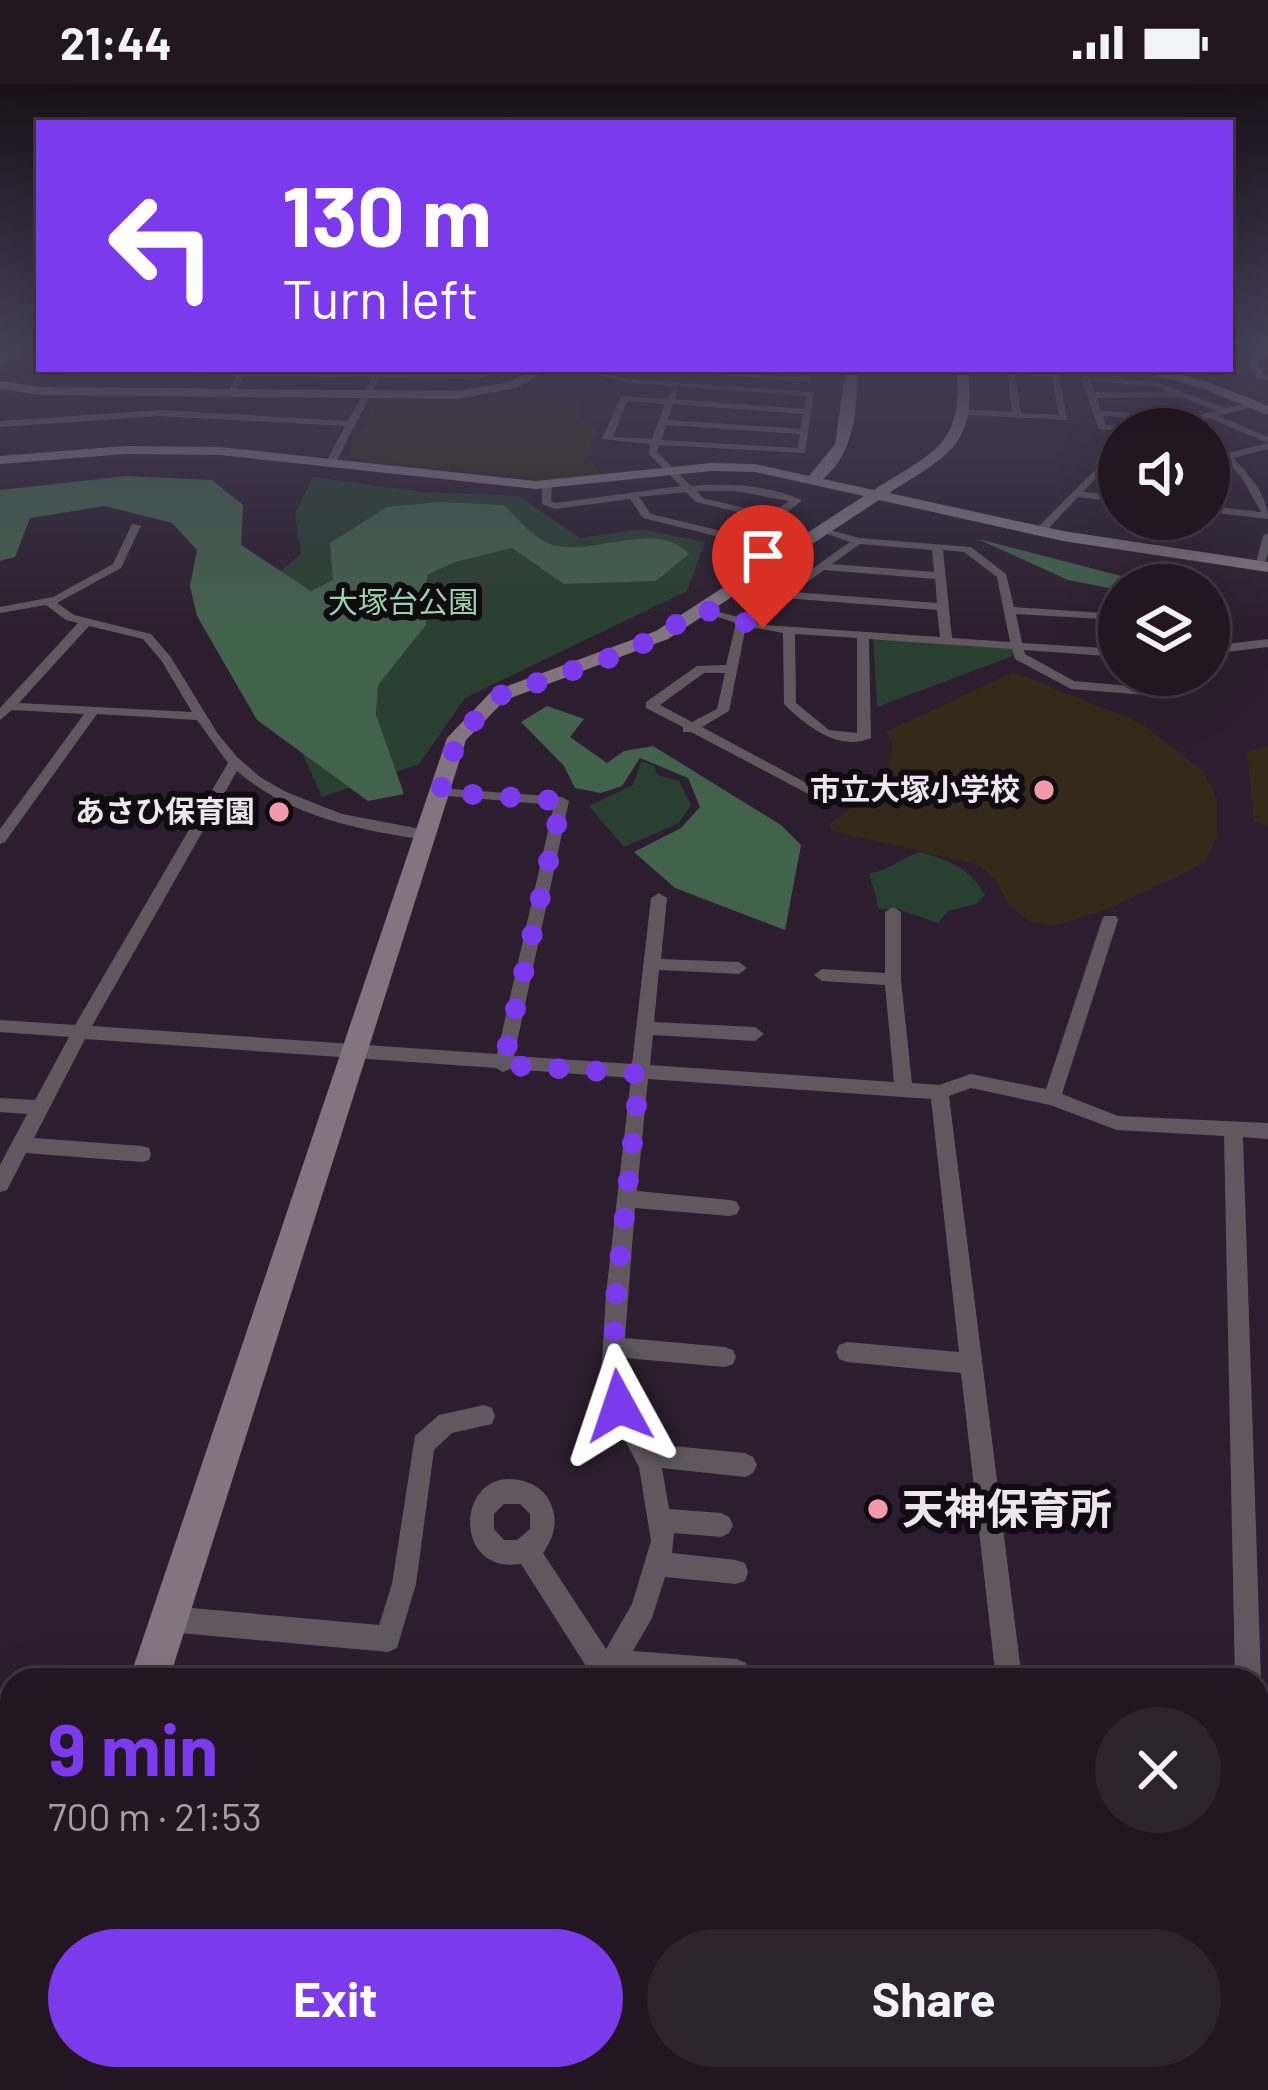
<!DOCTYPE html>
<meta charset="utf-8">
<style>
body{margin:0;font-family:Barlow,"Noto Sans JP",sans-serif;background:#2d232f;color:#f1f3f6;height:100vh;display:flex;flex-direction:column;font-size:45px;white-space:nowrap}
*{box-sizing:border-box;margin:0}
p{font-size:39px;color:#a29fa5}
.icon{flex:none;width:66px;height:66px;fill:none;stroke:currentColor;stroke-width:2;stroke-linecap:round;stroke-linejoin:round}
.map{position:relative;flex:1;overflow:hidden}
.sheet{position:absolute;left:0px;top:1584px;width:1269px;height:423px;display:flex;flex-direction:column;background:#211622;border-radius:36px 36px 0 0;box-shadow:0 12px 48px #0002,0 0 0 3px #3e3540}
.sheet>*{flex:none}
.hud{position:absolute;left:36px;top:36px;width:1197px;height:252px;border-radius:0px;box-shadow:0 12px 48px #0002,0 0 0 3px #3e3540;background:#7c3aed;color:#fff;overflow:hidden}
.controls{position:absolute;left:1098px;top:324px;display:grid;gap:24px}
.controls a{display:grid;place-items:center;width:132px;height:132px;border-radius:50%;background:#211622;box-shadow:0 12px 48px #0002,0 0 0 3px #3e3540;font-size:60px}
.pin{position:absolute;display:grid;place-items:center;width:102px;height:102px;color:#fff;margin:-123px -51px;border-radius:50% 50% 50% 0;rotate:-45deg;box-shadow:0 0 12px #0007}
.pin .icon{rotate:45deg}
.me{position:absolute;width:132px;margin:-66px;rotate:355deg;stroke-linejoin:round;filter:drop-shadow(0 0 9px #0008)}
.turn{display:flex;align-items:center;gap:42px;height:252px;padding:0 48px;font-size:54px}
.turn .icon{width:156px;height:156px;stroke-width:2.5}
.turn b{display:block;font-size:84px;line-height:102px}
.round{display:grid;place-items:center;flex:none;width:126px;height:126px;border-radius:63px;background:#2d232f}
.overview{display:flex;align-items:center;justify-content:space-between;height:204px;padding:0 48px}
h1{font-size:72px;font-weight:700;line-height:90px;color:#7c3aed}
.button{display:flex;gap:24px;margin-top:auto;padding:24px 48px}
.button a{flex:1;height:138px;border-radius:72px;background:#7c3aed;color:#fff;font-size:48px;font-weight:700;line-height:138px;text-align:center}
.button a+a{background:#2d232f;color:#f1f3f6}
.status{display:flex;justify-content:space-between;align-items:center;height:84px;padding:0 60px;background:#211622;direction:ltr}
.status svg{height:33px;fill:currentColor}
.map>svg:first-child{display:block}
</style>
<div class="status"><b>21:44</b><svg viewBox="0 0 49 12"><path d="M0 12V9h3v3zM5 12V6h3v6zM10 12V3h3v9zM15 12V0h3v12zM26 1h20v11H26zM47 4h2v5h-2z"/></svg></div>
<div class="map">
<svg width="1268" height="2006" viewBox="0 0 1268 2006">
<rect width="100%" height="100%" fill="#2c1e2e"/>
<!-- education -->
<g fill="#332a1a">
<polygon points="534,309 580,322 580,335 595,345 588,373 602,390 545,396 347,374 376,315 469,316"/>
<polygon points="1013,588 1141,639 1204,688 1217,715 1217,752 1206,778 1109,825 1053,842 1030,838 1008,820 996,796 979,781 833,747 829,740 888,697 892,657 886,648"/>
<polygon points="1268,662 1268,742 1254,738 1247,668"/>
</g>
<!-- green -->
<g fill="#293f30">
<polygon points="313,393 424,408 519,412 580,454 640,445 705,458 687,507 465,614 419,680 322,713 286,633 227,532 301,470 295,430"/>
<polygon points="873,555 1012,564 1013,572 877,623"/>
<polygon points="641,677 654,682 657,691 679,697 691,721 679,739 624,763 589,722 633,701"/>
<path d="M 921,768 C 950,777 969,783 985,811 L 976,820 L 948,827 L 938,839 L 898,825 L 879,825 L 869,789 C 885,789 902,773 921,768 Z"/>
</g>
<!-- forest -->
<g fill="#43624c">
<path d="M 126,392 L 212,396 L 243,421 L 241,461 L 311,507 L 333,496 L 330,459 L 387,423 L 439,418 L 504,421 C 519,435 536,458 557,462 C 599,470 657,435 689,470 L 656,497 L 564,500 L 512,464 L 455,478 L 427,491 L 426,541 L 378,601 L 376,631 L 404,710 L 368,717 L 257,636 L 197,532 L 190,502 L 197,466 L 172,439 L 105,422 L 30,434 L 15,473 L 0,477 L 0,406 Z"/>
<polygon points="978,455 1133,495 1190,501 1119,501 1119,506 1068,496"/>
<polygon points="547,622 584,635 570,653 607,679 624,667 653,662 781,741 801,761 785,846 675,804 634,768 681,744 700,723 688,694 640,674 622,702 601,709 575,704 564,682 521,638"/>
</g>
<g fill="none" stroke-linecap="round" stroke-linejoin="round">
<!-- street -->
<g fill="#61585f" fill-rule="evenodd">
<polygon points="1230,263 1262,267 1268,265 1268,273 1257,278 1263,290 1268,292 1268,296 1257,294 1249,277 1257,271"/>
<polygon points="39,266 39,270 0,279 0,275"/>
<polygon points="39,283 231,287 241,285 238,290 247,288 479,291 490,285 501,285 480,295 379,294 335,380 330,383 325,380 345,342 160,332 0,343 0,337 160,326 348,337 372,294 247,292 243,294 232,312 228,309 236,292 42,287"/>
<path d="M 571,285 L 586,285 L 630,295 L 814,308 L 805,369 L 659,361 L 657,368 L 691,402 C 728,399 769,401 802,416 L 778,436 L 740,458 L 643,434 L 630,415 L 555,425 L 542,420 L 542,401 L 547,398 L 552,401 L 551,417 L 556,419 L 681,402 L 649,370 L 650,360 L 602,355 L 621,312 L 667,315 L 674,303 L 678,306 L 675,315 L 804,325 L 806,312 L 630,299 ZM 627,317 L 665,320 L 652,355 L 613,353 ZM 673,320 L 803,330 L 801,345 L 668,336 ZM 666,341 L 800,350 L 798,364 L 661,356 ZM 697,407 L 735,407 L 789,417 L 770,430 L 703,414 ZM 686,408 L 696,418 L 763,434 L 738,451 L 651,430 L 639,413 Z"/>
<polygon points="638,285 801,293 803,285 811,285 809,296 805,298"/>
<path d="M 1050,285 L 1058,285 L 1067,336 L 967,331 L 963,328 L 967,325 L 1012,328 L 1007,286 L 1051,288 ZM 1015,291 L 1052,293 L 1059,331 L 1021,329 Z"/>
<polygon points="1182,285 1192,285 1179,294 1173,294 1173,290"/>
<path d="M 1085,292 L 1155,298 L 1226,324 L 1256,318 L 1256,322 L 1219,332 L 1268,353 L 1268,359 L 1209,334 L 1195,338 L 1103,332 L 1106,341 L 1128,345 L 1119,347 L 1099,345 L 1081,294 ZM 1090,297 L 1154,302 L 1169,308 L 1095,308 ZM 1181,313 L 1217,327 L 1195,332 L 1101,327 L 1097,314 Z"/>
<path d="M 1209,350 L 1229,369 L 1268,359 L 1268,365 L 1233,374 C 1249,391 1268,411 1268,435 L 1209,428 L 1209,422 L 1261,428 L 1242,394 L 1209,358 Z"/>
<polygon points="1119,362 1119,370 1083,408 1119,412 1119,418 1078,413 1044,449 1036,449 1036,445"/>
<path d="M 132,440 L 141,442 L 121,484 L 57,519 L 74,531 L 151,550 L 170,572 L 218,650 L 237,673 L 260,693 L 286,708 L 342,730 L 426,746 L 433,751 L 426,756 C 359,746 290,733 237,687 L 92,942 L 497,970 L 554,721 L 434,711 L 434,705 L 439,704 L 562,713 L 569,717 L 514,972 L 632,980 L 651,814 L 659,809 L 667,814 L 661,875 L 739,878 L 747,884 L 739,890 L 659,886 L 654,938 L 755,943 L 764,950 L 755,957 L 653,951 L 650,981 L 894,998 L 885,901 L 822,897 L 814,891 L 822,885 L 885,889 L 885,828 L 893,823 L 901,828 L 901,896 L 912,999 L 939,1001 L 971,990 L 1046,1005 L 1102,836 L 1104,832 L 1116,832 L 1118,836 L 1062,1010 L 1118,1032 L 1268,1039 L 1268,1055 L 1243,1053 L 1261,1596 L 1257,1605 L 1257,1596 L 1235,1596 L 1224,1052 L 1117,1046 L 1050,1021 L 971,1004 L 949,1012 L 1022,1596 L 996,1596 L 961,1289 L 847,1278 L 839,1275 L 836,1268 L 839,1261 L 847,1258 L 959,1268 L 931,1015 L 648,995 L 637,1107 L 730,1116 L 737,1118 L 740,1124 L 737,1130 L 730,1132 L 635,1124 L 625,1254 L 725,1263 L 733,1266 L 736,1273 L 733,1280 L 725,1283 L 624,1274 C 623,1308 636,1331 652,1360 L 745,1369 L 753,1373 L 757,1381 L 753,1389 L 745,1393 L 662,1384 L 669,1425 L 721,1429 L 729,1433 L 733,1441 L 729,1449 L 721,1453 L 674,1449 L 672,1469 L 736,1476 L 745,1479 L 748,1488 L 745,1497 L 736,1500 L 665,1493 L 652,1534 L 633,1567 L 737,1575 L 746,1579 L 750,1588 L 747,1596 L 675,1596 L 619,1592 L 617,1596 L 589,1596 L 591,1590 L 521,1480 C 450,1491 457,1383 519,1396 C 531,1398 543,1405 549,1416 C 559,1435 555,1452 543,1469 L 606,1565 L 632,1520 L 651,1457 L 639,1383 L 611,1330 L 601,1296 L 606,1210 L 631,994 L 510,985 L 503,988 L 496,984 L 85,955 L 34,1054 L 142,1062 L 149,1064 L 151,1070 L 149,1076 L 142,1078 L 26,1069 L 7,1106 L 0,1108 L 0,1081 L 27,1030 L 0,1028 L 0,1014 L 35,1016 L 69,953 L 0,948 L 0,936 L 75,941 L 228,679 L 197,636 L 97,630 L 5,758 L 0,760 L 0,745 L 84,630 L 12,626 L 0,636 L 0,624 L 78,539 L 66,536 L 46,521 L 0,529 L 0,523 L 53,513 L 113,480 ZM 89,542 L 143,555 L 161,576 L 192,628 L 19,619 ZM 504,1420 L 520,1420 L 530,1430 L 530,1445 L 517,1456 L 504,1456 L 494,1445 L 494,1430 Z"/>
<path d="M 819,443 L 859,454 L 971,463 L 1006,490 L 1014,523 L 1119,530 L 1119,536 L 1016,530 L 1022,559 L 1119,565 L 1119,573 L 1024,566 L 1025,570 L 1074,597 L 1162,605 L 1158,591 L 1170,591 L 1176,609 L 1170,613 L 1071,605 L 1015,575 L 1012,565 L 869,555 L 871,654 C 839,668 806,642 784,620 L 783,549 L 746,542 L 729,627 L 702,643 L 825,709 L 825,715 L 820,716 L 691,648 L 683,648 L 683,643 L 646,624 L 646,618 L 697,582 L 726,581 L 736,539 L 699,527 L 699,523 L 742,534 L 850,458 L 819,447 ZM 860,460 L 932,466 L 934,488 L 832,480 ZM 943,466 L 964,468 L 997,493 L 1010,558 L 952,554 ZM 824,486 L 935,495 L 937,519 L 793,508 ZM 785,514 L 937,526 L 940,553 L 764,541 L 753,537 ZM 795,550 L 857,554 L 857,649 L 829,646 L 796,619 ZM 704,589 L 725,589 L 717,625 L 692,638 L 660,621 Z"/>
<polygon points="1268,449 1268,469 1264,481 1255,483 1263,452"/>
<polygon points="1268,555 1268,563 1209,570 1209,562"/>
<polygon points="484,1321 492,1324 495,1332 492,1340 452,1349 434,1366 416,1500 397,1564 388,1568 169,1548 160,1544 156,1535 160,1526 169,1522 379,1541 392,1500 415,1352 439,1331"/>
<polygon points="1257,1865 1268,1870 1268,1959 1257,1955"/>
<polygon points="0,1908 12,1909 12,1939 0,1938"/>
<polygon points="527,1995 559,1995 557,2006 525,2006"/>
<polygon points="703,1995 817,1995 822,2006 708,2006"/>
<polygon points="1042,1995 1074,1995 1075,2006 1043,2006"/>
</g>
<!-- secondary -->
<g fill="#83757f" fill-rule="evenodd">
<polygon points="535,285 550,285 516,304 457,315 41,311 0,305 0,297 41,303 457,307 509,298"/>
<path d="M 846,285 L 858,285 C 856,325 856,367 823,395 L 874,406 C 933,368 964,362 956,285 L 968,285 C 977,362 948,371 889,409 L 1063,447 L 1268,478 L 1268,488 L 1063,457 L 879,416 L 668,555 L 505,616 L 466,656 L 169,1596 L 129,1596 L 447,654 L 491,608 L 656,547 L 864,412 L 755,388 L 711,387 L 536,405 L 220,371 L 125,370 L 0,380 L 0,372 L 125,362 L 220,363 L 536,397 L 711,379 L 755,380 L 809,392 L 835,360 Z"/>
<path d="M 1133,285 C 1181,285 1225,304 1268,322 L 1268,331 L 1204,305 Z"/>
<polygon points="12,1974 12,1995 43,1995 39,2006 0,2006 0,1984"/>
</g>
</g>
<!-- sky -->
<linearGradient id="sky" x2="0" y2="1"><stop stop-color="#181019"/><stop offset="0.48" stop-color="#454157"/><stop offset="1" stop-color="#454157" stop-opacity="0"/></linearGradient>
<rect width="1268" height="544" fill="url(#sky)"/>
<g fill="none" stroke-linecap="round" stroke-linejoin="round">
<!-- route -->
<polyline stroke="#7c3aed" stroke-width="21" stroke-dasharray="0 37.8" points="619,1322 612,1296 616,1210 640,990 503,981 562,717 440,708 458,654 498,612 630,567 703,525 763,544"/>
</g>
<!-- markers -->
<g fill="#f39aaa" stroke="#110b12" stroke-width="4.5">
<circle cx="1044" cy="706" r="12"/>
<circle cx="279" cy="728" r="12"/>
<circle cx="878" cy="1425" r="12"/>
</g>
<g text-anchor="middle" stroke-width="12" stroke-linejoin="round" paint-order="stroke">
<!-- far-park labels -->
<g font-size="30" fill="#9ad2aa" stroke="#110b12">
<text x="403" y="529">大塚台公園</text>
</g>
<!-- far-poi labels -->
<g font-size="30" font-weight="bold" fill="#ede4ee" stroke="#110b12" text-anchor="end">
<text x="1020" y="716">市立大塚小学校</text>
<text x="255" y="738">あさひ保育園</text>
</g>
<!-- near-poi labels -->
<g font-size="42" font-weight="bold" fill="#ede4ee" stroke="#110b12" text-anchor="start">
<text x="902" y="1440">天神保育所</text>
</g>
</g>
</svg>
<div class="controls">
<a><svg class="icon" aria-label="sound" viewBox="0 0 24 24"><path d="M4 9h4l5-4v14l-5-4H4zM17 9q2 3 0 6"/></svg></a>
<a><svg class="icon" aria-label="layers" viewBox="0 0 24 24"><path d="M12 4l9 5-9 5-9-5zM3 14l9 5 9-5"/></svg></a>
</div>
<div class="pin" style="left:763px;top:544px;background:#d93025"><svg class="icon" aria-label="arrive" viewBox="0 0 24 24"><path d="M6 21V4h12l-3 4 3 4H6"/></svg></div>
<svg class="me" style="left:619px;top:1322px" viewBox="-20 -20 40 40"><path d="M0-17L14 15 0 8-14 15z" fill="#7c3aed" stroke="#fff" stroke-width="4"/></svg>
<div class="hud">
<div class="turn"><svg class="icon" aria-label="left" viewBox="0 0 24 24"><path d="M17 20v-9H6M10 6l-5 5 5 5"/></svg><div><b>130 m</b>Turn left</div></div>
</div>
<section class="sheet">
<div class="overview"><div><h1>9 min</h1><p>700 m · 21:53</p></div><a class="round"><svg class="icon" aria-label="close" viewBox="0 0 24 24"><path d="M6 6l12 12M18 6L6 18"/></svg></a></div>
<div class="button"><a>Exit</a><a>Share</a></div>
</section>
</div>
